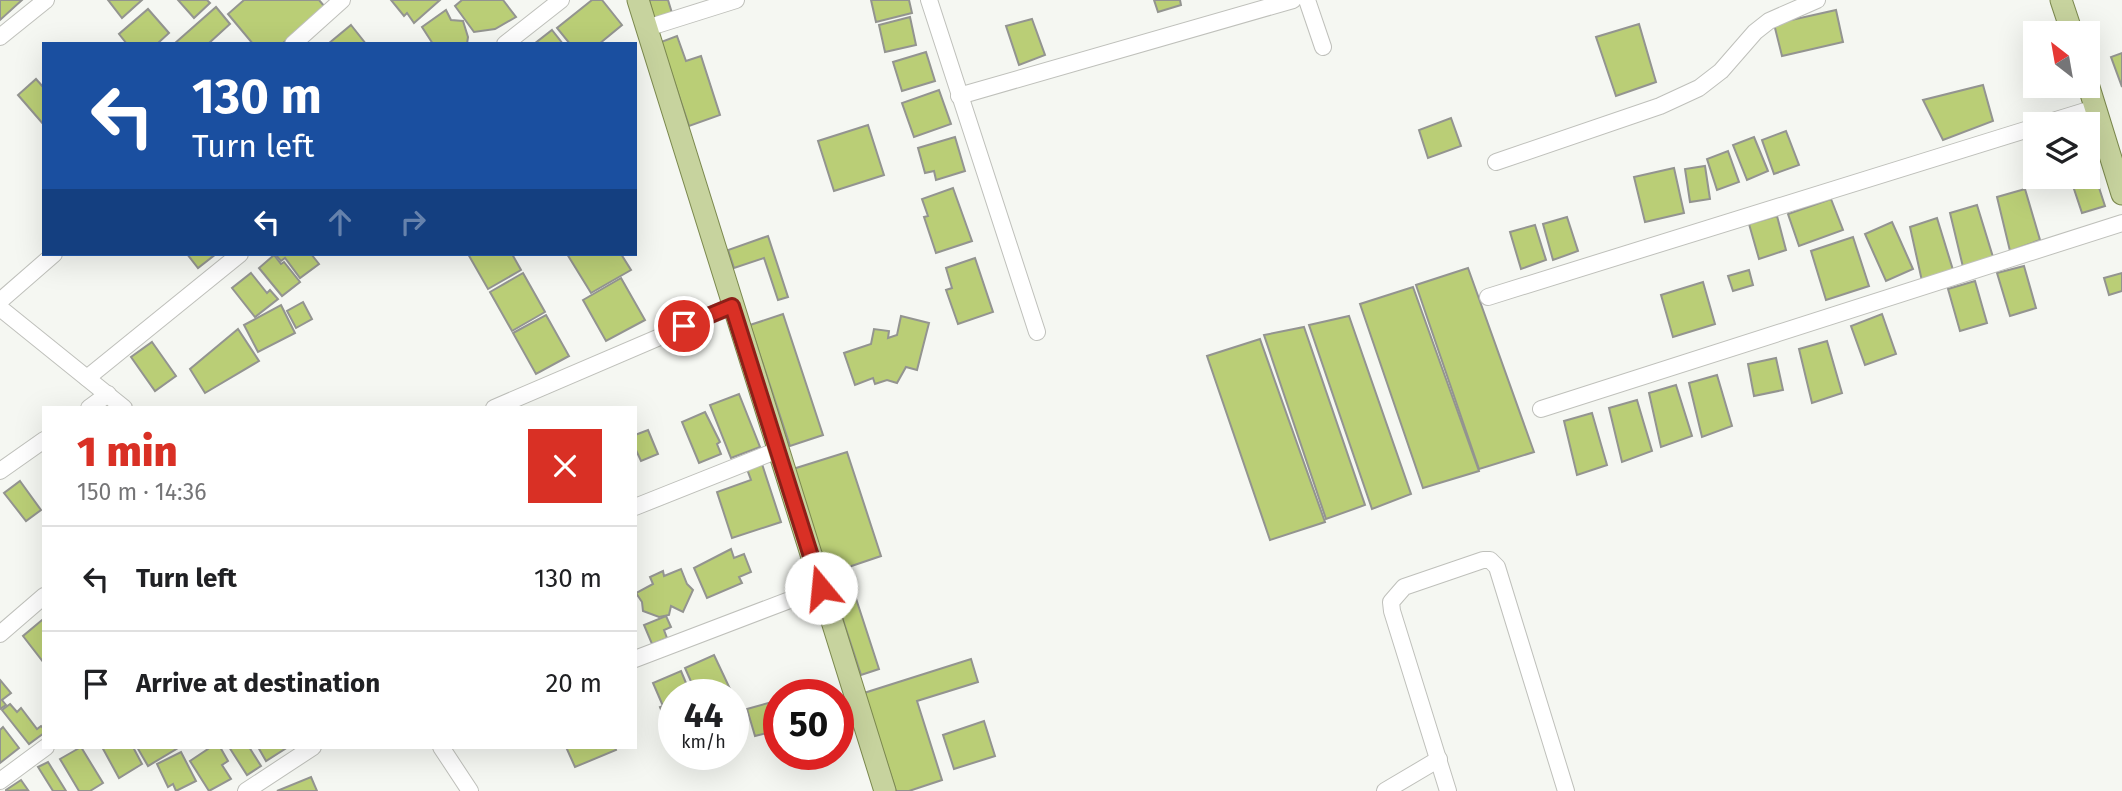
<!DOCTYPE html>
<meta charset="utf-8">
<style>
body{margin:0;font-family:"Fira Sans",sans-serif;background:#f2f2f2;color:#202124;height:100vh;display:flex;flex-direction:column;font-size:26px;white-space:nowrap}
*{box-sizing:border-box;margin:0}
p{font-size:23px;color:#757577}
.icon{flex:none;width:38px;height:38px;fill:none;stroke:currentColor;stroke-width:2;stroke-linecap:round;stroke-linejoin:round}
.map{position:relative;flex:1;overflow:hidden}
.sheet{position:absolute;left:42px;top:406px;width:595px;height:343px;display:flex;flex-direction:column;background:#fff;border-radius:0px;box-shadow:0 7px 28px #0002}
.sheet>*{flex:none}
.hud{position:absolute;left:42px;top:42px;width:595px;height:214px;border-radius:0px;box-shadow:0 7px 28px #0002;background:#1a4fa0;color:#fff;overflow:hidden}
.needle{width:46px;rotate:329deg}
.controls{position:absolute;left:2023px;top:21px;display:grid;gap:14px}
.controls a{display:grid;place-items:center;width:77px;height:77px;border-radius:0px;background:#fff;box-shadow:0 7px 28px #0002;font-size:35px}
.speed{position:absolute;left:658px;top:679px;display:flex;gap:14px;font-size:35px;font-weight:700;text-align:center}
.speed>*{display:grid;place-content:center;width:91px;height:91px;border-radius:50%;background:#fff;box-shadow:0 7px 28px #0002;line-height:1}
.speed small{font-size:18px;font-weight:400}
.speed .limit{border:10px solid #d22;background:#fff;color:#111}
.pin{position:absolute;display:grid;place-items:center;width:60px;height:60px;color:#fff;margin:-30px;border:4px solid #fff;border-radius:50%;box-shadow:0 2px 7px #0007}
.me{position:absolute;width:77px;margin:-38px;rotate:343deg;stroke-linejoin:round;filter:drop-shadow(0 0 5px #0008)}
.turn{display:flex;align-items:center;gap:24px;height:147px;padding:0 35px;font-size:32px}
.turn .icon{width:91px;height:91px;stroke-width:2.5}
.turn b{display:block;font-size:49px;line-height:60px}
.lanes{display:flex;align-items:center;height:66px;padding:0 35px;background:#0003;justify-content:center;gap:35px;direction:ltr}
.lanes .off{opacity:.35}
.round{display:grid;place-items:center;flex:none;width:74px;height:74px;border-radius:0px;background:#f2f2f2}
.headline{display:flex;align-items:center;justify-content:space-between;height:119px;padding:0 35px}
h1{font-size:42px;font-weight:800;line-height:52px;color:#d93025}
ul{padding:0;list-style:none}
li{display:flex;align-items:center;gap:21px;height:105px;padding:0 35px;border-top:2px solid #e0e0e0}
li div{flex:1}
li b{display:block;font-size:26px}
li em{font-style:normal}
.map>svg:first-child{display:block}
</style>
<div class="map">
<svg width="2122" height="791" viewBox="0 0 2122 791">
<rect width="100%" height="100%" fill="#f5f7f2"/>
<!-- building -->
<g fill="#bace76" stroke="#939490" stroke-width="2">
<polygon points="0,0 22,0 0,20"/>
<polygon points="108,0 142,0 122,18"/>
<polygon points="178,0 207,0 210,3 194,18"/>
<polygon points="244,0 319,0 325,7 282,44 253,44 228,14"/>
<polygon points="391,0 440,0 414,23 407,13 404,16"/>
<polygon points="462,0 503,0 516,17 495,29 474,32 455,6"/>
<polygon points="592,0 602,0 622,25 599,44 570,44 557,28"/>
<polygon points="649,0 668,0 672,13 654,18"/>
<polygon points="871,0 909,0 912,13 876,22"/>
<polygon points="1154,0 1180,0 1181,5 1158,12"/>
<polygon points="216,7 230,24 208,44 174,44"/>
<polygon points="148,9 169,33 157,44 127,44 119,34"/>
<polygon points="446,10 451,20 463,21 468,37 467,44 433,44 422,27"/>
<polygon points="1836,10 1843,42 1782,56 1774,24"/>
<polygon points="910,17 916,45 885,52 879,25"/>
<polygon points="1032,19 1045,55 1019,65 1006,26"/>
<polygon points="1639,24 1656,82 1616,96 1596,37"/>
<polygon points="351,25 366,44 328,44"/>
<polygon points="552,30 563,44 534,44"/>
<polygon points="677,36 686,61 701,56 720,115 689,126 661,42"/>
<polygon points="926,52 935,81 902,91 893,62"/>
<polygon points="2122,53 2122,87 2111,57"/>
<polygon points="36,79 44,88 44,125 18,95"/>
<polygon points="1983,85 1993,121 1943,140 1923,100"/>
<polygon points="939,90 951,124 914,137 902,103"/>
<polygon points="1451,118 1461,146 1428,158 1419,130"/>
<polygon points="868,125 884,175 834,191 818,141"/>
<polygon points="1786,131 1799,165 1774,174 1762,140"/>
<polygon points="955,137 965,171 936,180 934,171 925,173 918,148"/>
<polygon points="1754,137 1768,171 1747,180 1733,145"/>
<polygon points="1728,151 1739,182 1717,190 1707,159"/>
<polygon points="2088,160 2090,160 2105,206 2082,213 2070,177 2088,177"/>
<polygon points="1705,166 1710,199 1690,202 1685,169"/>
<polygon points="1674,168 1684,213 1645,222 1634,177"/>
<polygon points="953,188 972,241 936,253 924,217 928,216 922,199"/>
<polygon points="2025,189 2040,240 2010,251 1997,197"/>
<polygon points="1831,199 1843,230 1799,246 1788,214"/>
<polygon points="1977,205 1993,257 1963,267 1950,213"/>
<polygon points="1777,216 1786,250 1759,259 1749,224"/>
<polygon points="1567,217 1578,251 1553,260 1543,224"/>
<polygon points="1937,218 1953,270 1922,281 1910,227"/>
<polygon points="1892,222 1913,269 1886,281 1865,234"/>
<polygon points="1535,225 1546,260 1521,269 1510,232"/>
<polygon points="768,236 788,297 778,300 764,258 734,268 728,250"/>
<polygon points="1853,237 1869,286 1826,300 1811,251"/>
<polygon points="187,254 216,254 198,268"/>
<polygon points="275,254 311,254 319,264 300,278 285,258 281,261"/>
<polygon points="468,254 512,254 521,270 488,289"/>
<polygon points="567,254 621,254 631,270 591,293"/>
<polygon points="274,255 281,264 284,262 300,282 282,296 259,268"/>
<polygon points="975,258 993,312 958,324 946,290 952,288 946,268"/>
<polygon points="2024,266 2036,308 2010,316 1997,273"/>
<polygon points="1468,268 1534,452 1479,469 1416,285"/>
<polygon points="1749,270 1753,285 1733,291 1728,276"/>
<polygon points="251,273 267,293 270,290 278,299 255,317 232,288"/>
<polygon points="523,273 545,312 512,331 490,292"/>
<polygon points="2122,273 2122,291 2109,295 2104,278"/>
<polygon points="621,278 645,320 606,341 583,300"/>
<polygon points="1975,281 1987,323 1960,331 1948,289"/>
<polygon points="1703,282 1715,324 1673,337 1661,295"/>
<polygon points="1413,287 1479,471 1423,488 1360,304"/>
<polygon points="303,302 312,319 296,328 287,311"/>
<polygon points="281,305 295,333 258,352 244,325"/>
<polygon points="783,314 823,435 790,446 750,325"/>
<polygon points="1882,314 1896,354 1865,365 1851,326"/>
<polygon points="546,315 569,356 536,374 513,333"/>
<polygon points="901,316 929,323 917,370 906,367 897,383 887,380 875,384 873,378 855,385 844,353 871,344 874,329 889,331 888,338 897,335"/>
<polygon points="1349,316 1411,494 1372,509 1309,325"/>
<polygon points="1304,327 1365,505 1326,519 1264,335"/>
<polygon points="238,329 259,361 205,393 190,369"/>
<polygon points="1260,339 1325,522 1270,540 1207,356"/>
<polygon points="1827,341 1842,393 1812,403 1799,349"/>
<polygon points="152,342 176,376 155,391 131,357"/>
<polygon points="1776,358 1783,390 1754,396 1748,364"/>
<polygon points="1717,375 1732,426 1702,437 1689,383"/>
<polygon points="1676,385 1692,436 1661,447 1649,393"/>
<polygon points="739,394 760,447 731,458 710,405"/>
<polygon points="1637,400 1652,451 1622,462 1609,408"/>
<polygon points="705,412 720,442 717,444 721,454 699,463 682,422"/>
<polygon points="1592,413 1607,465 1577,475 1564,421"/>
<polygon points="648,430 658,454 641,461 635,448 635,435"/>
<polygon points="847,452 881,556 828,574 793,469"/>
<polygon points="762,464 781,522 732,538 717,492 751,480 747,469"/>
<polygon points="20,481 41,510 26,521 4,493"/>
<polygon points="731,549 734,558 744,554 751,572 739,577 742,583 707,598 694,568"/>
<polygon points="681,569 687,584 693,590 683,612 671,606 669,615 659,617 643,611 642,602 636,593 653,584 650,577 663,571 664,576"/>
<polygon points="848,574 879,669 861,675 830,580"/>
<polygon points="666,616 671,627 664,630 667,638 652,644 644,625"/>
<polygon points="42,620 44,622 44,663 23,636"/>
<polygon points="714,655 732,693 697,695 685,668"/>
<polygon points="971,659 978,682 917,701 942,780 909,791 896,791 864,693"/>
<polygon points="681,671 691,695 674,695 674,718 666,722 660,707 663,706 653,683"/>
<polygon points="0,680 11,693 2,700 6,705 0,709"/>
<polygon points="779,700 779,730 755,736 747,709"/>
<polygon points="10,704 17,712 21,708 37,729 41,726 44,729 44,733 29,744 2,710"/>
<polygon points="984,721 995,756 954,769 943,735"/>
<polygon points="3,727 19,748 0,763 0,730"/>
<polygon points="81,747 103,783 90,791 79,791 60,759"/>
<polygon points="102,747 133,747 142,764 119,778"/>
<polygon points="137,747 177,747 178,748 148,766"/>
<polygon points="211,747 220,747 228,761 222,765 231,779 209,791 190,761"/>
<polygon points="229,747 249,747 261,766 247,775"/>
<polygon points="258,747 288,747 266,761"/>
<polygon points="566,747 615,747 616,750 575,767"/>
<polygon points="181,752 196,781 176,791 173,784 168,787 157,764"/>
<polygon points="48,762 66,791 53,791 38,767"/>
<polygon points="311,777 317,791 277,791"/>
<polygon points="21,780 28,790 6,791 6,790"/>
</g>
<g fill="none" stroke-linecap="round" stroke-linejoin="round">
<!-- minor casing -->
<g stroke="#bfc0bb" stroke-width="18">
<g id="minor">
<polyline points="929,0 1037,332"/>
<polyline points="1307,0 1323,47"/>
<polyline points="647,28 736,0"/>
<polyline points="0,37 46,0"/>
<polyline points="293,44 342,0"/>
<polyline points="505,44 561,0"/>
<polyline points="959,96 1293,0"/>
<polyline points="2043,124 2095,108"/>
<polyline points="1496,162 1660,106 1699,88 1721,71 1755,32 1769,21 1817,0"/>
<polyline points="1488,297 2035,127"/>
<polyline points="0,301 54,254"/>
<polyline points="0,308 124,408"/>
<polyline points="87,378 240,254"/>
<polyline points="89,408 108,394"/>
<polyline points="494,408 732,306"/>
<polyline points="1541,409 2122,223"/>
<polyline points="0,471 44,440"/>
<polyline points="635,507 778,450"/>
<polyline points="0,634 44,596"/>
<polyline points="635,659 821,588"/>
<polyline points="441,747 470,791"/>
<polyline points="0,781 46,747"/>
<polyline points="246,791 313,747"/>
<polyline points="1385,791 1439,759"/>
<polyline points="1448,791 1392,611 1391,602 1404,587 1483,560 1490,560 1497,567 1566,791"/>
</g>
</g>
<!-- major casing -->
<g stroke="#7b884e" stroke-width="23">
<g id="major">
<polyline points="638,0 885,791"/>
<polyline points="2061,0 2072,33"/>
<polyline points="2088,84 2122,194"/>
</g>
</g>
<!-- minor -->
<use href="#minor" stroke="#fff" stroke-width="16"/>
<!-- major -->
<use href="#major" stroke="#c7d39e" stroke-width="21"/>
</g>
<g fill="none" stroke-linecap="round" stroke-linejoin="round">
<!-- route casing -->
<g stroke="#8d1f18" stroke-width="18">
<polyline id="route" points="684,326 732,306 821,588"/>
</g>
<!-- route -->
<use href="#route" stroke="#d93025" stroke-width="12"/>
</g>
</svg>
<div class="controls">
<a><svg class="needle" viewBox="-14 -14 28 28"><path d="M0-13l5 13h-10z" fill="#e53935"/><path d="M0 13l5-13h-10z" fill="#757577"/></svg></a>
<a><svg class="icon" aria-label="layers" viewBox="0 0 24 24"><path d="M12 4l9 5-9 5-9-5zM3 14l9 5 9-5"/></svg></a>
</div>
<div class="speed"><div>44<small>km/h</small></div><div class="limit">50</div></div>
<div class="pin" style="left:684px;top:326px;background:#d93025"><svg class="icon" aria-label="arrive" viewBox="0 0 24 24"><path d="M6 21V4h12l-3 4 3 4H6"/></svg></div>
<svg class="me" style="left:821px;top:588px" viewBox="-20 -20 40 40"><circle r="19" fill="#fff"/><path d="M0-13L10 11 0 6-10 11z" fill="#d93025"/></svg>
<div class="hud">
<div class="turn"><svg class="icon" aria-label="left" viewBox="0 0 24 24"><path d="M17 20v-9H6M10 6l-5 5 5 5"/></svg><div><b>130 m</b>Turn left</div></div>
<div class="lanes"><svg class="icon" aria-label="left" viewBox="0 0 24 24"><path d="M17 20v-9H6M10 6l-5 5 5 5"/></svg><svg class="icon off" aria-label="ahead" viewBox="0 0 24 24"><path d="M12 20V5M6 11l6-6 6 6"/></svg><svg class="icon off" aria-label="right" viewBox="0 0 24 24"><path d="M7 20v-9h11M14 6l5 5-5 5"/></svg></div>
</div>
<section class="sheet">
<div class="headline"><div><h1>1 min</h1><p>150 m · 14:36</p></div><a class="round" style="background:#d93025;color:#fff"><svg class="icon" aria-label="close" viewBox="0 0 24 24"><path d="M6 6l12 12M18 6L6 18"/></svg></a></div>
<ul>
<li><svg class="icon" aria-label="left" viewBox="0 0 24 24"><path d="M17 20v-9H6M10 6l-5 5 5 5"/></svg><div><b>Turn left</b></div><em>130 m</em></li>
<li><svg class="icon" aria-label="arrive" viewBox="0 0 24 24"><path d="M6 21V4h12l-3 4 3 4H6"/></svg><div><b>Arrive at destination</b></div><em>20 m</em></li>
</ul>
</section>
</div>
